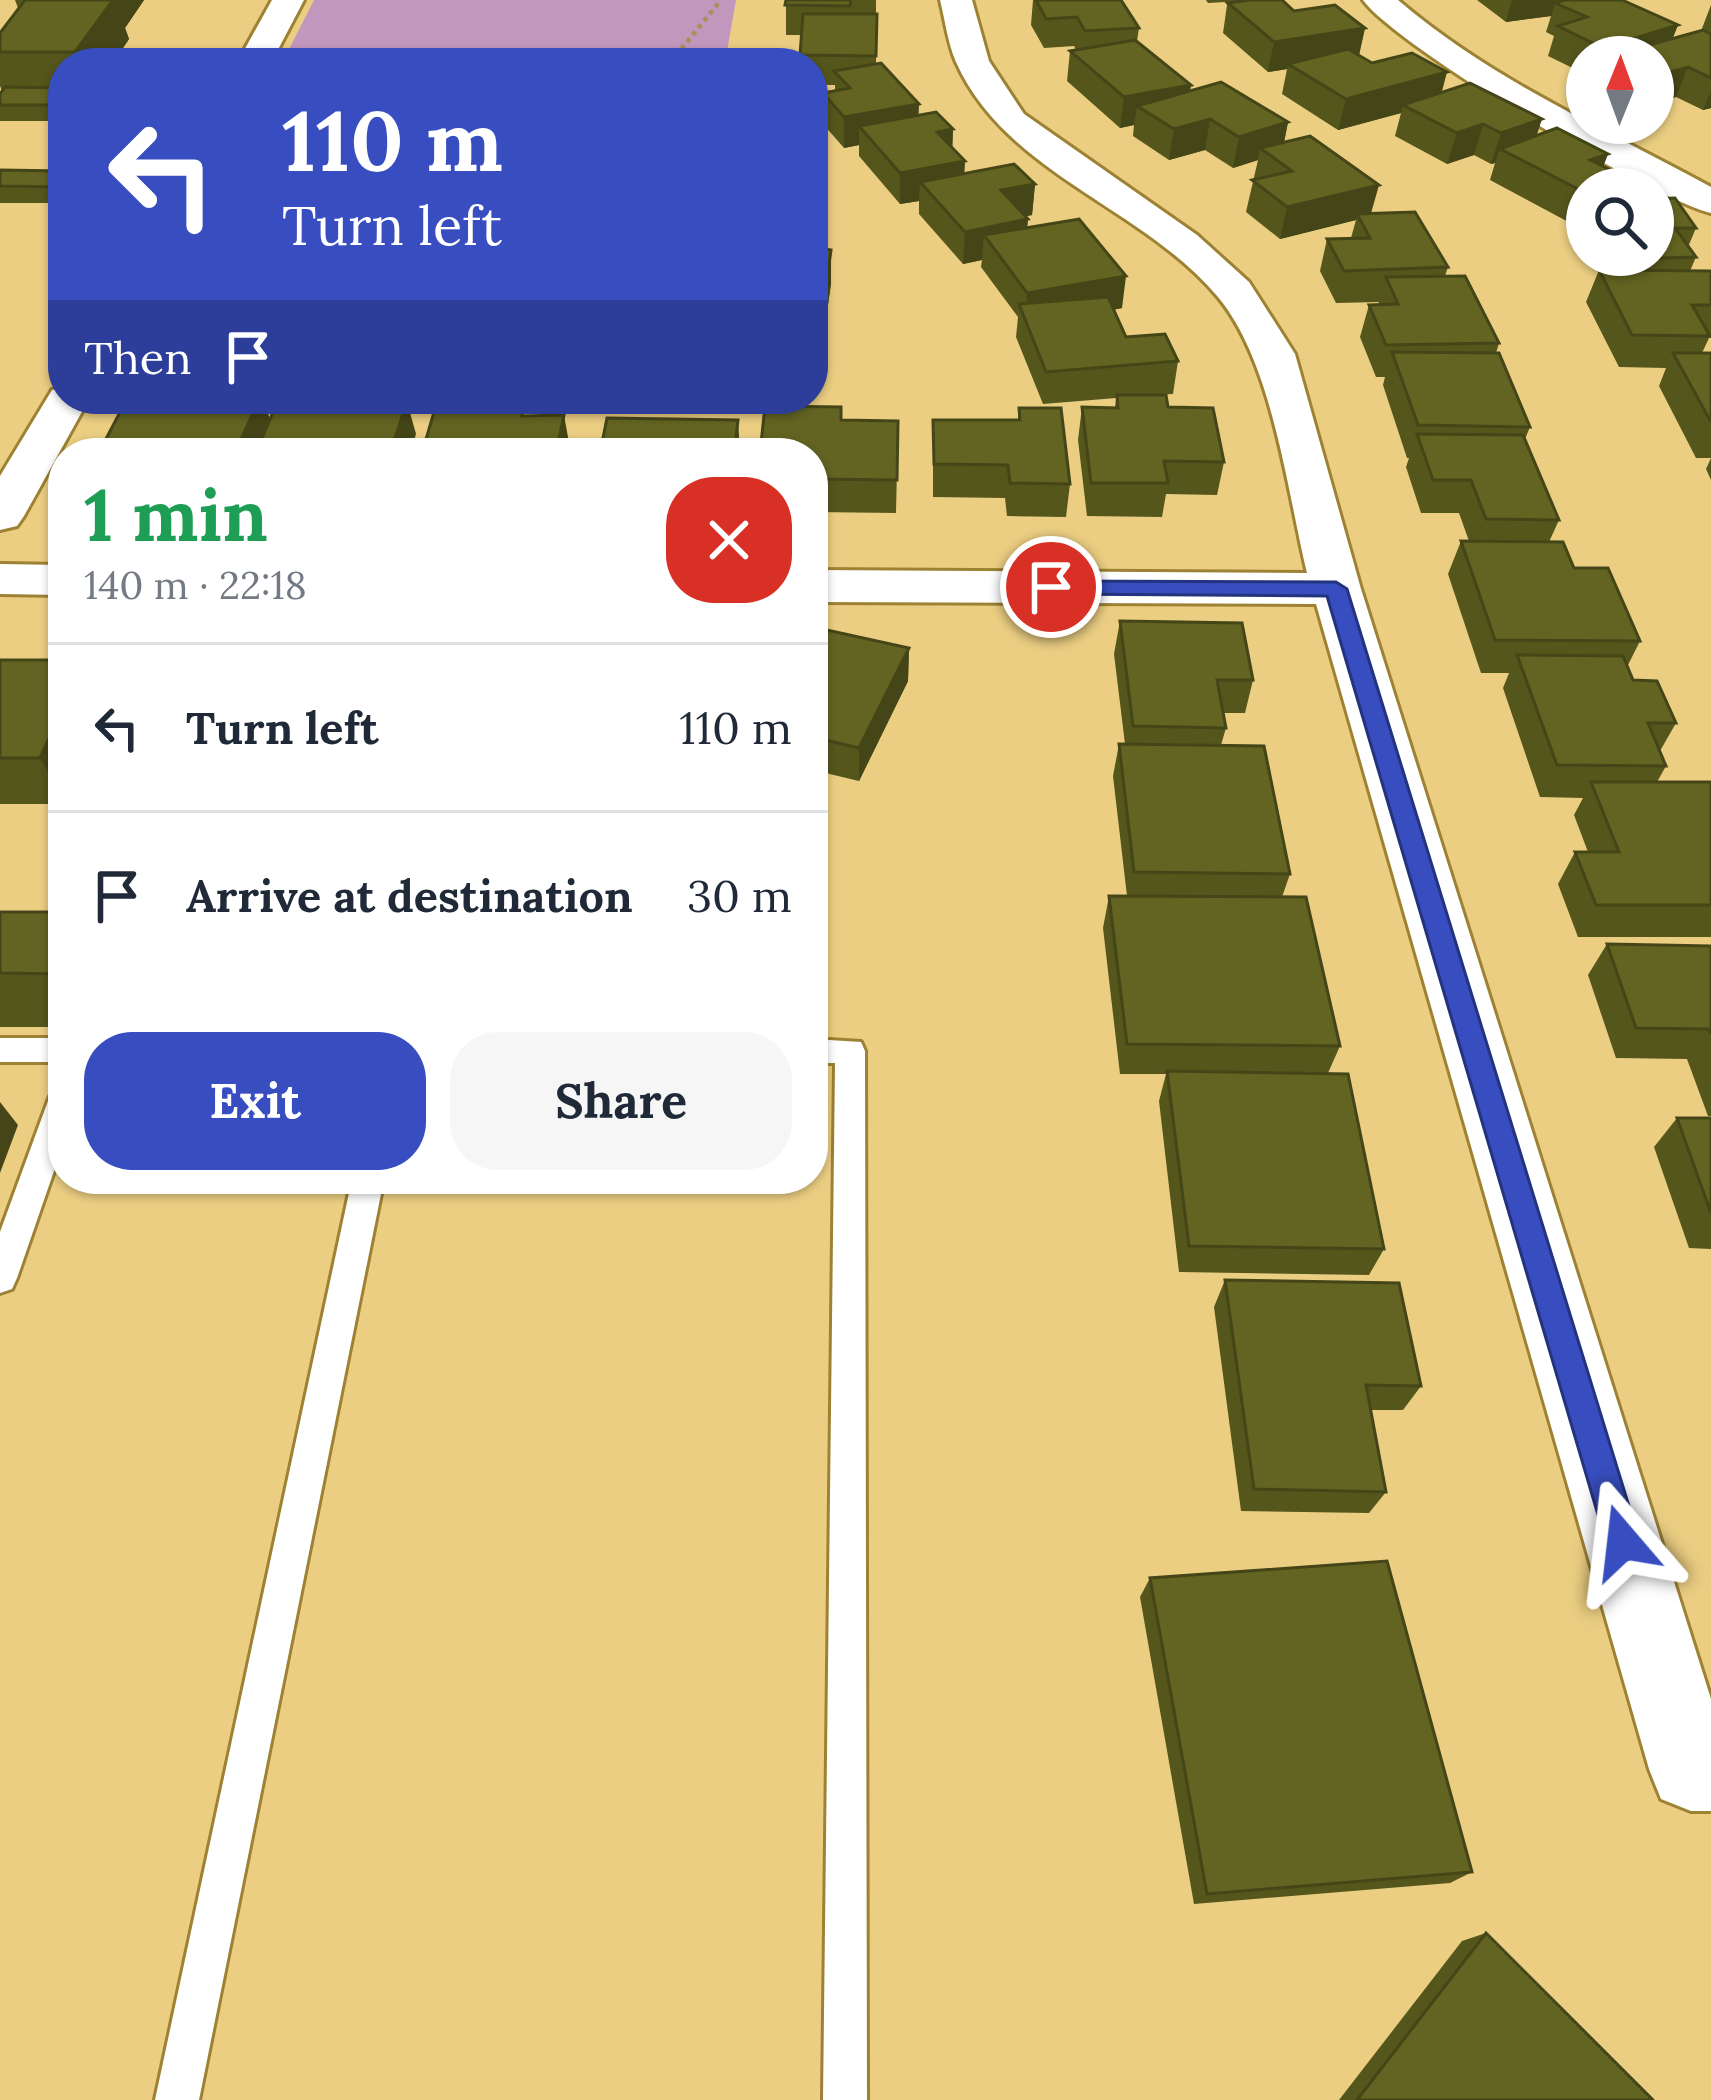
<!DOCTYPE html>
<meta charset="utf-8">
<style>
body{margin:0;font-family:Lora,serif;background:#f6f6f7;color:#1f2937;height:100vh;display:flex;flex-direction:column;font-size:45px;white-space:nowrap}
*{box-sizing:border-box;margin:0}
p{font-size:39px;color:#747a83}
.icon{flex:none;width:66px;height:66px;fill:none;stroke:currentColor;stroke-width:2;stroke-linecap:round;stroke-linejoin:round}
.map{position:relative;flex:1;overflow:hidden}
.side{position:absolute;left:48px;top:438px;width:780px;height:756px;display:flex;flex-direction:column;background:#fff;border-radius:48px;box-shadow:0 3px 9px #0004}
.side>*{flex:none}
.guide{position:absolute;left:48px;top:48px;width:780px;height:366px;border-radius:48px;box-shadow:0 3px 9px #0004;background:#384ec0;color:#fff;overflow:hidden}
.needle{width:78px;rotate:1deg}
.buttons{position:absolute;left:1566px;top:36px;display:grid;gap:24px}
.buttons a{display:grid;place-items:center;width:108px;height:108px;border-radius:50%;background:#fff;box-shadow:0 3px 9px #0004;font-size:60px}
.pin{position:absolute;display:grid;place-items:center;width:102px;height:102px;color:#fff;margin:-51px;border:6px solid #fff;border-radius:50%;box-shadow:0 3px 12px #0007}
.me{position:absolute;width:132px;margin:-66px;rotate:343deg;stroke-linejoin:round;filter:drop-shadow(0 0 9px #0008)}
.turn{display:flex;align-items:center;gap:42px;height:252px;padding:0 36px;font-size:54px}
.turn .icon{width:156px;height:156px;stroke-width:2.5}
.turn b{display:block;font-size:84px;line-height:102px}
.then{display:flex;align-items:center;height:114px;padding:0 36px;background:#0003;gap:24px;font-size:45px}
.round{display:grid;place-items:center;flex:none;width:126px;height:126px;border-radius:48px;background:#f6f6f7}
.summary{display:flex;align-items:center;justify-content:space-between;height:204px;padding:0 36px}
h1{font-size:72px;font-weight:700;line-height:90px;color:#1e9e55}
.button{display:flex;gap:24px;margin-top:auto;padding:24px 36px}
.button a{flex:1;height:138px;border-radius:48px;background:#384ec0;color:#fff;font-size:48px;font-weight:700;line-height:138px;text-align:center}
.button a+a{background:#f6f6f7;color:#1f2937}
ul{padding:0;list-style:none}
li{display:flex;align-items:center;gap:36px;height:168px;padding:0 36px;border-top:3px solid #e0e1e3}
li div{flex:1}
li b{display:block;font-size:45px}
li em{font-style:normal}
.map>svg:first-child{display:block}
</style>
<div class="map">
<svg width="1711" height="2100" viewBox="0 0 1711 2100">
<rect width="100%" height="100%" fill="#ebce82"/>
<!-- green -->
<polygon fill="#c297be" points="314,0 736,0 725,63 282,63"/>
<g fill="none" stroke-linecap="round" stroke-linejoin="round">
<!-- service casing -->
<g stroke="#9d8234" stroke-width="6">
<g id="service">
<rect x="0" y="1038" width="63" height="24"/>
<polygon points="813,1039 861,1042 865,1051 867,2100 823,2100 835,1063 813,1063"/>
<polygon points="63,1088 63,1145 17,1278 12,1289 0,1293 0,1232 48,1101 52,1092"/>
<polygon points="352,1179 384,1179 199,2100 155,2100"/>
</g>
</g>
<!-- minor casing -->
<g stroke="#9d8234" stroke-width="6">
<g id="minor">
<polygon points="272,0 304,0 271,63 237,63"/>
<path d="M 940,0 L 972,0 L 989,61 L 1024,114 L 1197,235 L 1249,282 L 1295,354 L 1361,589 L 1711,1699 L 1711,1811 L 1691,1811 L 1661,1799 L 1649,1769 L 1316,604 L 813,602 L 813,570 L 1307,573 C 1287,491 1273,363 1218,297 C 1143,207 1006,174 956,62 C 948,44 945,20 940,0 Z"/>
<path d="M 1363,0 L 1398,0 C 1491,80 1605,129 1711,187 L 1711,213 C 1653,199 1397,47 1363,0 Z"/>
<polygon points="63,387 63,399 89,399 24,516 17,526 0,530 0,476 52,390"/>
<polygon points="0,564 63,565 63,595 0,594"/>
</g>
</g>
<!-- path -->
<polyline stroke="#a79158" stroke-width="4.5" stroke-dasharray="4.5 4.5" stroke-linecap="butt" points="670,63 721,0"/>
<!-- service -->
<use href="#service" fill="#fff" fill-rule="evenodd"/>
<!-- minor -->
<use href="#minor" fill="#fff" fill-rule="evenodd"/>
</g>
<!-- wall -->
<g fill="#55561c">
<polygon points="15,0 144,0 125,28 129,39 113,63 63,63 63,112 57,121 0,121 0,94 2,91 0,86 0,33 18,8"/>
<polygon points="786,0 876,0 876,64 919,115 953,129 952,148 965,161 964,174 1035,184 1032,215 1026,216 1028,219 1027,227 1122,308 1113,310 1126,337 1178,361 1173,394 1152,395 1168,407 1224,462 1217,495 1166,494 1162,517 1087,516 1078,440 1082,407 1115,408 1116,398 1043,404 1016,337 1018,317 981,267 982,260 963,264 919,214 919,201 900,204 859,156 859,145 844,148 823,124 823,93 835,91 835,85 813,85 813,63 800,63 802,35 786,35"/>
<polygon points="1033,0 1121,0 1139,28 1137,41 1191,85 1190,91 1288,122 1284,142 1371,214 1448,267 1445,276 1499,343 1496,353 1530,427 1525,439 1559,520 1549,542 1640,641 1627,667 1633,680 1676,723 1660,751 1666,766 1657,782 1711,782 1711,937 1578,937 1558,884 1575,852 1588,852 1574,815 1583,798 1540,797 1503,688 1509,673 1481,673 1448,574 1461,541 1469,541 1459,513 1421,513 1406,467 1409,458 1407,458 1383,385 1385,377 1376,377 1360,337 1369,305 1378,304 1379,302 1336,303 1320,271 1327,239 1351,238 1356,220 1280,239 1246,212 1258,160 1233,168 1205,150 1169,160 1133,136 1134,125 1120,128 1067,81 1070,51 1076,50 1074,46 1044,48 1031,25"/>
<polygon points="1206,0 1282,0 1294,11 1365,28 1359,56 1372,63 1537,136 1608,154 1603,166 1587,189 1587,251 1575,232 1578,224 1574,225 1490,180 1495,163 1491,164 1474,155 1447,164 1395,136 1401,113 1338,130 1282,94 1287,69 1268,72 1223,33 1227,5 1225,2 1208,3"/>
<polygon points="1477,0 1622,0 1678,25 1672,39 1701,31 1711,5 1711,108 1703,110 1676,97 1653,104 1653,57 1587,57 1587,75 1548,56 1554,36 1546,32 1551,16 1506,22"/>
<polygon points="0,170 63,171 63,203 0,203"/>
<polygon points="1653,199 1696,228 1688,247 1696,257 1690,271 1711,271 1711,338 1709,338 1702,353 1711,353 1711,458 1696,458 1659,386 1666,368 1619,367 1586,302 1599,270 1590,255 1653,255"/>
<polygon points="813,247 831,283 826,319 813,316"/>
<polygon points="1019,408 1070,484 1066,517 1007,516 1005,498 933,497 933,420 1018,420"/>
<polygon points="841,420 898,421 896,513 813,512 813,453"/>
<polygon points="1711,458 1711,480 1706,469"/>
<polygon points="1120,621 1253,680 1245,713 1223,713 1226,728 1221,745 1290,874 1282,897 1340,1046 1328,1073 1384,1249 1369,1275 1179,1272 1159,1101 1166,1074 1120,1074 1103,928 1109,896 1127,896 1113,776 1119,744 1125,744 1114,654"/>
<polygon points="813,627 909,648 908,681 859,781 813,770"/>
<rect x="0" y="660" width="63" height="144"/>
<rect x="0" y="912" width="63" height="115"/>
<polygon points="1607,944 1711,946 1711,1116 1708,1116 1687,1059 1616,1058 1588,975"/>
<polygon points="1677,1118 1711,1118 1711,1249 1689,1248 1654,1147"/>
<polygon points="1225,1280 1421,1386 1403,1410 1371,1410 1386,1492 1369,1513 1241,1511 1214,1307"/>
<polygon points="1150,1578 1472,1872 1450,1883 1194,1904 1140,1597"/>
<polygon points="1486,1933 1653,2100 1339,2100 1462,1941"/>
</g>
<!-- shaded-wall -->
<g fill="#454617">
<polygon points="103,0 144,0 125,28 129,39 113,63 79,63 75,52"/>
<polygon points="1512,0 1573,0 1555,3 1551,16 1506,22"/>
<polygon points="1678,25 1666,55 1617,54 1616,57 1600,57 1603,48"/>
<polygon points="1365,28 1358,58 1288,64 1287,69 1268,72 1274,42"/>
<polygon points="1688,67 1676,97 1653,104 1653,90 1659,75"/>
<polygon points="1447,72 1439,103 1403,105 1401,113 1338,130 1346,99"/>
<polygon points="1191,85 1186,115 1137,106 1134,125 1120,128 1124,97"/>
<polygon points="63,88 63,112 57,121 51,105"/>
<polygon points="1711,91 1711,108 1703,110"/>
<polygon points="919,104 918,134 859,126 859,145 844,148 844,117"/>
<polygon points="1210,119 1205,150 1169,160 1174,129"/>
<polygon points="1542,119 1532,150 1500,149 1495,163 1491,164 1501,133"/>
<polygon points="1288,122 1282,153 1260,148 1258,160 1233,168 1239,137"/>
<polygon points="1483,124 1474,155 1447,164 1457,133"/>
<polygon points="953,129 952,160 937,132"/>
<polygon points="1608,154 1596,185 1578,191 1590,160"/>
<polygon points="965,161 963,192 920,182 919,201 900,204 900,173"/>
<polygon points="1627,178 1622,189 1598,189"/>
<polygon points="1035,184 1032,215 998,222 1001,190"/>
<polygon points="1379,185 1370,217 1357,214 1356,220 1280,239 1287,207"/>
<polygon points="1586,193 1587,201 1578,224 1574,225"/>
<polygon points="1028,219 1025,250 984,235 982,260 963,264 965,232"/>
<polygon points="831,250 831,283 826,319 826,286"/>
<polygon points="1126,276 1122,308 1027,325 1025,318 1027,293"/>
<polygon points="259,399 263,399 272,425 261,453 235,453"/>
<polygon points="407,402 416,434 410,453 390,453"/>
<polygon points="564,415 570,448 569,453 556,453"/>
<polygon points="738,420 740,453 734,453"/>
<polygon points="909,648 908,681 859,781 859,748"/>
<polygon points="63,708 63,797 40,758"/>
<polygon points="0,1102 18,1125 0,1173"/>
</g>
<!-- building -->
<g fill="#636421" stroke="#454617" stroke-width="3">
<polygon points="25,0 113,0 75,52 0,52 0,33"/>
<polygon points="786,0 851,0 850,6 785,5"/>
<polygon points="1036,0 1121,0 1139,28 1085,31 1077,17 1046,19"/>
<polygon points="1250,0 1282,0 1294,11 1335,5 1365,28 1274,42 1228,3"/>
<polygon points="1565,0 1622,0 1678,25 1603,48 1558,26 1587,17 1555,3"/>
<polygon points="803,14 877,14 876,56 800,55"/>
<polygon points="1703,30 1711,34 1711,78 1688,67 1659,75 1653,72 1653,57 1622,57 1617,54"/>
<polygon points="1135,40 1191,85 1124,97 1070,51"/>
<polygon points="1348,49 1372,63 1412,53 1447,72 1346,99 1288,64"/>
<polygon points="881,63 919,104 844,117 823,93 850,88 834,71"/>
<polygon points="1221,82 1288,122 1239,137 1210,119 1174,129 1137,106"/>
<polygon points="1470,83 1542,119 1501,133 1483,124 1457,133 1403,105"/>
<polygon points="5,87 63,88 51,105 0,105 0,94"/>
<polygon points="936,112 953,129 937,132 965,161 900,173 859,126"/>
<polygon points="1557,128 1608,154 1590,160 1627,178 1598,189 1587,189 1586,193 1500,149"/>
<polygon points="1310,136 1379,185 1287,207 1252,180 1292,171 1260,148"/>
<polygon points="1014,164 1035,184 1001,190 1028,219 965,232 920,182"/>
<polygon points="0,170 63,171 63,187 0,186"/>
<polygon points="1675,198 1696,228 1675,228 1696,257 1626,259 1623,255 1653,255 1653,199"/>
<polygon points="1415,212 1448,267 1344,271 1327,239 1370,238 1357,214"/>
<polygon points="1079,219 1126,276 1027,293 984,235"/>
<polygon points="813,247 831,250 826,286 813,284"/>
<polygon points="1599,270 1711,271 1711,305 1692,305 1710,336 1632,335"/>
<polygon points="1465,276 1499,343 1386,345 1369,305 1398,304 1386,277"/>
<polygon points="1108,297 1126,337 1165,334 1178,361 1046,372 1019,304"/>
<polygon points="1392,352 1499,353 1530,427 1418,425"/>
<polygon points="1673,353 1711,353 1711,422"/>
<polygon points="1117,395 1166,395 1168,407 1213,408 1224,462 1164,461 1168,483 1091,483 1082,407 1118,408"/>
<polygon points="127,399 259,399 235,453 99,452"/>
<polygon points="278,400 407,402 390,453 256,453"/>
<polygon points="468,402 524,403 522,416 564,415 556,453 422,453 434,412 465,411"/>
<polygon points="765,406 841,407 841,420 898,421 897,480 813,479 813,453 760,453"/>
<polygon points="1019,408 1061,408 1070,484 1010,483 1008,465 934,464 933,420 1020,420"/>
<polygon points="607,418 738,420 734,453 600,453"/>
<polygon points="1417,434 1523,435 1559,520 1486,519 1471,480 1433,480"/>
<polygon points="1461,541 1563,542 1574,568 1608,568 1640,641 1495,640"/>
<polygon points="1120,621 1242,623 1253,680 1217,680 1226,728 1133,726"/>
<polygon points="813,627 909,648 859,748 813,737"/>
<polygon points="1517,655 1623,656 1633,680 1657,681 1676,723 1648,723 1666,766 1557,765"/>
<polygon points="0,660 63,660 63,708 40,758 0,758"/>
<polygon points="1119,744 1264,746 1290,874 1134,872"/>
<polygon points="1591,782 1711,782 1711,905 1596,905 1575,852 1619,852"/>
<polygon points="1109,896 1306,897 1340,1046 1127,1044"/>
<polygon points="0,912 63,912 63,974 0,973"/>
<polygon points="1607,944 1711,946 1711,1034 1709,1029 1636,1028"/>
<polygon points="1167,1071 1348,1074 1384,1249 1189,1246"/>
<polygon points="1677,1118 1711,1118 1711,1213"/>
<polygon points="1225,1280 1399,1283 1421,1386 1366,1385 1386,1492 1254,1489"/>
<polygon points="1387,1561 1472,1872 1207,1894 1150,1578"/>
<polygon points="1486,1933 1653,2100 1357,2100"/>
</g>
<!-- route -->
<polygon fill="#384ec0" stroke="#24337d" stroke-width="3" points="1336,582 1347,589 1640,1542 1635,1554 1623,1559 1611,1554 1606,1542 1327,596 1051,594 1040,587 1051,581"/>
</svg>
<div class="buttons">
<a><svg class="needle" viewBox="-14 -14 28 28"><path d="M0-13l5 13h-10z" fill="#e53935"/><path d="M0 13l5-13h-10z" fill="#747a83"/></svg></a>
<a><svg class="icon" aria-label="search" viewBox="0 0 24 24"><circle cx="10" cy="10" r="6"/><path d="M15 15l6 6"/></svg></a>
</div>
<div class="pin" style="left:1051px;top:587px;background:#d93025"><svg class="icon" aria-label="arrive" viewBox="0 0 24 24"><path d="M6 21V4h12l-3 4 3 4H6"/></svg></div>
<svg class="me" style="left:1623px;top:1542px" viewBox="-20 -20 40 40"><path d="M0-17L14 15 0 8-14 15z" fill="#384ec0" stroke="#fff" stroke-width="4"/></svg>
<div class="guide">
<div class="turn"><svg class="icon" aria-label="left" viewBox="0 0 24 24"><path d="M17 20v-9H6M10 6l-5 5 5 5"/></svg><div><b>110 m</b>Turn left</div></div>
<div class="then">Then<svg class="icon" aria-label="arrive" viewBox="0 0 24 24"><path d="M6 21V4h12l-3 4 3 4H6"/></svg></div>
</div>
<section class="side">
<div class="summary"><div><h1>1 min</h1><p>140 m · 22:18</p></div><a class="round" style="background:#d93025;color:#fff"><svg class="icon" aria-label="close" viewBox="0 0 24 24"><path d="M6 6l12 12M18 6L6 18"/></svg></a></div>
<ul>
<li><svg class="icon" aria-label="left" viewBox="0 0 24 24"><path d="M17 20v-9H6M10 6l-5 5 5 5"/></svg><div><b>Turn left</b></div><em>110 m</em></li>
<li><svg class="icon" aria-label="arrive" viewBox="0 0 24 24"><path d="M6 21V4h12l-3 4 3 4H6"/></svg><div><b>Arrive at destination</b></div><em>30 m</em></li>
</ul>
<div class="button"><a>Exit</a><a>Share</a></div>
</section>
</div>
